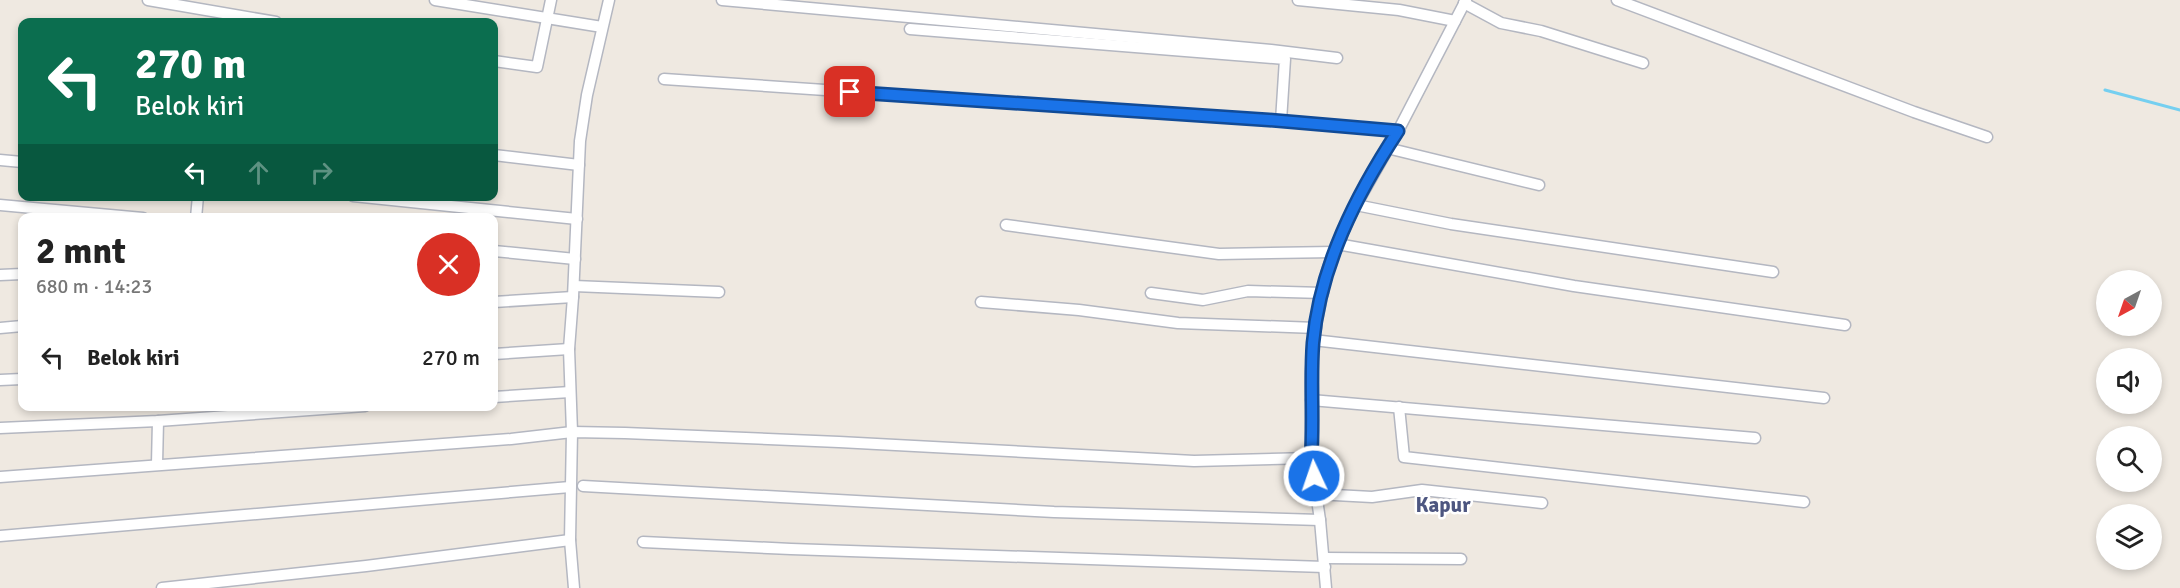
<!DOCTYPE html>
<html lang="id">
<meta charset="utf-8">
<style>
body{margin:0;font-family:Signika,sans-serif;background:#f6f6f6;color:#222;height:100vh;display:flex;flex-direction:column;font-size:22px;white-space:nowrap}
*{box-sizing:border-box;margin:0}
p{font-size:20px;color:#767676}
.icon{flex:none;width:33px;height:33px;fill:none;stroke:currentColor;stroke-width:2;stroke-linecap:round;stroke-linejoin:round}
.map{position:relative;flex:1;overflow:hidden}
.details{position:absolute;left:18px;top:213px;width:480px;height:198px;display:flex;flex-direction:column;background:#fff;border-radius:12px;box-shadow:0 3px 9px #0003}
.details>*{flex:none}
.top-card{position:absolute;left:18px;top:18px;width:480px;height:183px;border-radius:12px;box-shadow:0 3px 9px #0003;background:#0b6e4f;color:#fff;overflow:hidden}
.needle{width:39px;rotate:220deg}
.tools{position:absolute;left:2096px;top:270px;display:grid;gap:12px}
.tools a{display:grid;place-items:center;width:66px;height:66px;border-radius:50%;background:#fff;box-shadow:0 3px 9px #0003;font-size:30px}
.pin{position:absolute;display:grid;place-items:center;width:51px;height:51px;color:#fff;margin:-26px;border-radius:12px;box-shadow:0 3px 9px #0006}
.me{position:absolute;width:66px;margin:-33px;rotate:357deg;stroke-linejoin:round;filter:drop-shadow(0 0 4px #0008)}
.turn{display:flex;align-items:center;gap:21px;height:126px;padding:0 18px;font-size:27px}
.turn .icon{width:78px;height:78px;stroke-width:2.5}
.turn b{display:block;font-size:42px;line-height:51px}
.lanes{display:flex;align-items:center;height:57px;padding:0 18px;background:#0003;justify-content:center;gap:30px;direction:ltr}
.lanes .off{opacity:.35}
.round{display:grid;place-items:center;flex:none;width:63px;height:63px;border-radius:32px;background:#f6f6f6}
.headline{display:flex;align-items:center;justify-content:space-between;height:102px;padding:0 18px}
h1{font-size:36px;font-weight:700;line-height:45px}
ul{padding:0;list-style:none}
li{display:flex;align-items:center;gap:18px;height:84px;padding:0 18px}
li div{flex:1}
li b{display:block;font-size:22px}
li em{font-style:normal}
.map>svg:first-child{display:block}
</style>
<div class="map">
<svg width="2180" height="588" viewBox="0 0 2180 588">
<rect width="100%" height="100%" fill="#efe9e1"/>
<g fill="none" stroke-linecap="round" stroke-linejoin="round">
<!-- stream -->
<polyline stroke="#75cff0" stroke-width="3" points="2105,90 2180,110"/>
<!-- minor casing -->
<g stroke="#b4b7c1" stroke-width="13">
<g id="minor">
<polyline points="148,0 276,22"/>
<polyline points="435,0 602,27"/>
<polyline points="722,0 1271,50 1337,58"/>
<polyline points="1298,0 1399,10 1455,21"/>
<polyline points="1617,0 1914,112 1987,137"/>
<polyline points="1464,3 1501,23 1541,31 1643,63"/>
<polyline points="910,29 1285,59 1281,121"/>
<polyline points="494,61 537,67 551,0"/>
<polyline points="664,79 1269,120 1398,131"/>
<polyline points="1387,148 1539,185"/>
<polyline points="494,155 579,165"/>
<polyline points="0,160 22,162"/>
<polyline points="353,196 577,219"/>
<polyline points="0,205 143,218"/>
<polyline points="1356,205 1451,224 1773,272"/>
<polyline points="196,218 198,196"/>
<polyline points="1006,225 1219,254 1334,252"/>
<polyline points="1337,244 1574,286 1845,325"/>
<polyline points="494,251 575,259"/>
<polyline points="0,275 22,274"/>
<polyline points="574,286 719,292"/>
<polyline points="1151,293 1203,300 1248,291 1323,293"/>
<polyline points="494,302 573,297"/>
<polyline points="981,302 1079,310 1178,323 1316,328"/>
<polyline points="0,328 22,326"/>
<polyline points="1313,340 1824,398"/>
<polyline points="494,354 569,349"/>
<polyline points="0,380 22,379"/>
<polyline points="494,397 570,392"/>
<polyline points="1311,400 1755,438"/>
<polyline points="1399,407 1404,457 1804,502"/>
<polyline points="0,428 158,421 365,406"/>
<polyline points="157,464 158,421"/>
<polyline points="0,477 511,439 572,432 625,433 839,442 1194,461 1311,458"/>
<polyline points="583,486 1054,512 1320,520"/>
<polyline points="1316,494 1372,497 1422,490 1542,503"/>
<polyline points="0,536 570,487"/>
<polyline points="643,542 791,549 1325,567"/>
<polyline points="1324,558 1461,559"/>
<polyline points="162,588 366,566 570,540"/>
<polyline points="574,588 570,540 572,432 569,349 573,297 580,141 587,95 609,0"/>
<polyline points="1326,588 1320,520 1311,458 1311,374 1313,340 1327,271 1337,244 1356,205 1398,131 1466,0"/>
</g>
</g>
<!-- minor -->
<use href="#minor" stroke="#fff" stroke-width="10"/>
</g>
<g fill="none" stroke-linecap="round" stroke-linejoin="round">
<!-- route casing -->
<g stroke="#114b97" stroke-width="15">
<path id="route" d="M 850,92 L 1269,120 L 1398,131 C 1356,195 1320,266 1313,343 C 1310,382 1314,420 1311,458 L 1314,476"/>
</g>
<!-- route -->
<use href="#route" stroke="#1a73e8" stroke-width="10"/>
</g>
<g text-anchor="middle" stroke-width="5" stroke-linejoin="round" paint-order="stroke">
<!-- quarter labels -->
<g font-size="21" font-weight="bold" fill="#4d5680" stroke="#fff">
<text x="1443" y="512">Kapur</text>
</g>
</g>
</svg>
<div class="tools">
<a><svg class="needle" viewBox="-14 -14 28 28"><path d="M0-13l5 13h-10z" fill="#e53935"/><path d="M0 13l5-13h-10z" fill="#767676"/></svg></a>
<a><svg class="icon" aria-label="sound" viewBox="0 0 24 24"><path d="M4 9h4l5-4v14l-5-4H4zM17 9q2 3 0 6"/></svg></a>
<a><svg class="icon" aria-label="search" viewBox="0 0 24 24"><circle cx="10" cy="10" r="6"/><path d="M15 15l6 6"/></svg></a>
<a><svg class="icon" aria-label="layers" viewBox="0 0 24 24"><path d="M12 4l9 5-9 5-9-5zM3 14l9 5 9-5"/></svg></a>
</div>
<div class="pin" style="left:850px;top:92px;background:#d93025"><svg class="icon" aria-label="arrive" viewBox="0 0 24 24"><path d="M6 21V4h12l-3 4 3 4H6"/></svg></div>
<svg class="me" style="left:1314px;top:476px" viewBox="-20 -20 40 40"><circle r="17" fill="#1a73e8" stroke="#fff" stroke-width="3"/><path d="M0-11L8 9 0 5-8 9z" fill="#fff"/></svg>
<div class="top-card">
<div class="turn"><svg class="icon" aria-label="left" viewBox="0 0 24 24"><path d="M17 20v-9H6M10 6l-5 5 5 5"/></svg><div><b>270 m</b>Belok kiri</div></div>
<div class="lanes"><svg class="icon" aria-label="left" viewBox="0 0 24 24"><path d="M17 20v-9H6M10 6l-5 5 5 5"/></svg><svg class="icon off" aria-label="ahead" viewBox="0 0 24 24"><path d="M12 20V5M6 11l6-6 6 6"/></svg><svg class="icon off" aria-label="right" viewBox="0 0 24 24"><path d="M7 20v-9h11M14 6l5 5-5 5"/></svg></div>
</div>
<section class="details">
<div class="headline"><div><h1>2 mnt</h1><p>680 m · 14:23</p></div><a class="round" style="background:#d93025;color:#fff"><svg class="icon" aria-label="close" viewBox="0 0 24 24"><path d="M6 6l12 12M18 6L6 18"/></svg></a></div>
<ul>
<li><svg class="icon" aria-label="left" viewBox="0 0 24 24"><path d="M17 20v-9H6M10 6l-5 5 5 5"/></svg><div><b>Belok kiri</b></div><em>270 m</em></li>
</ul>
</section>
</div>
